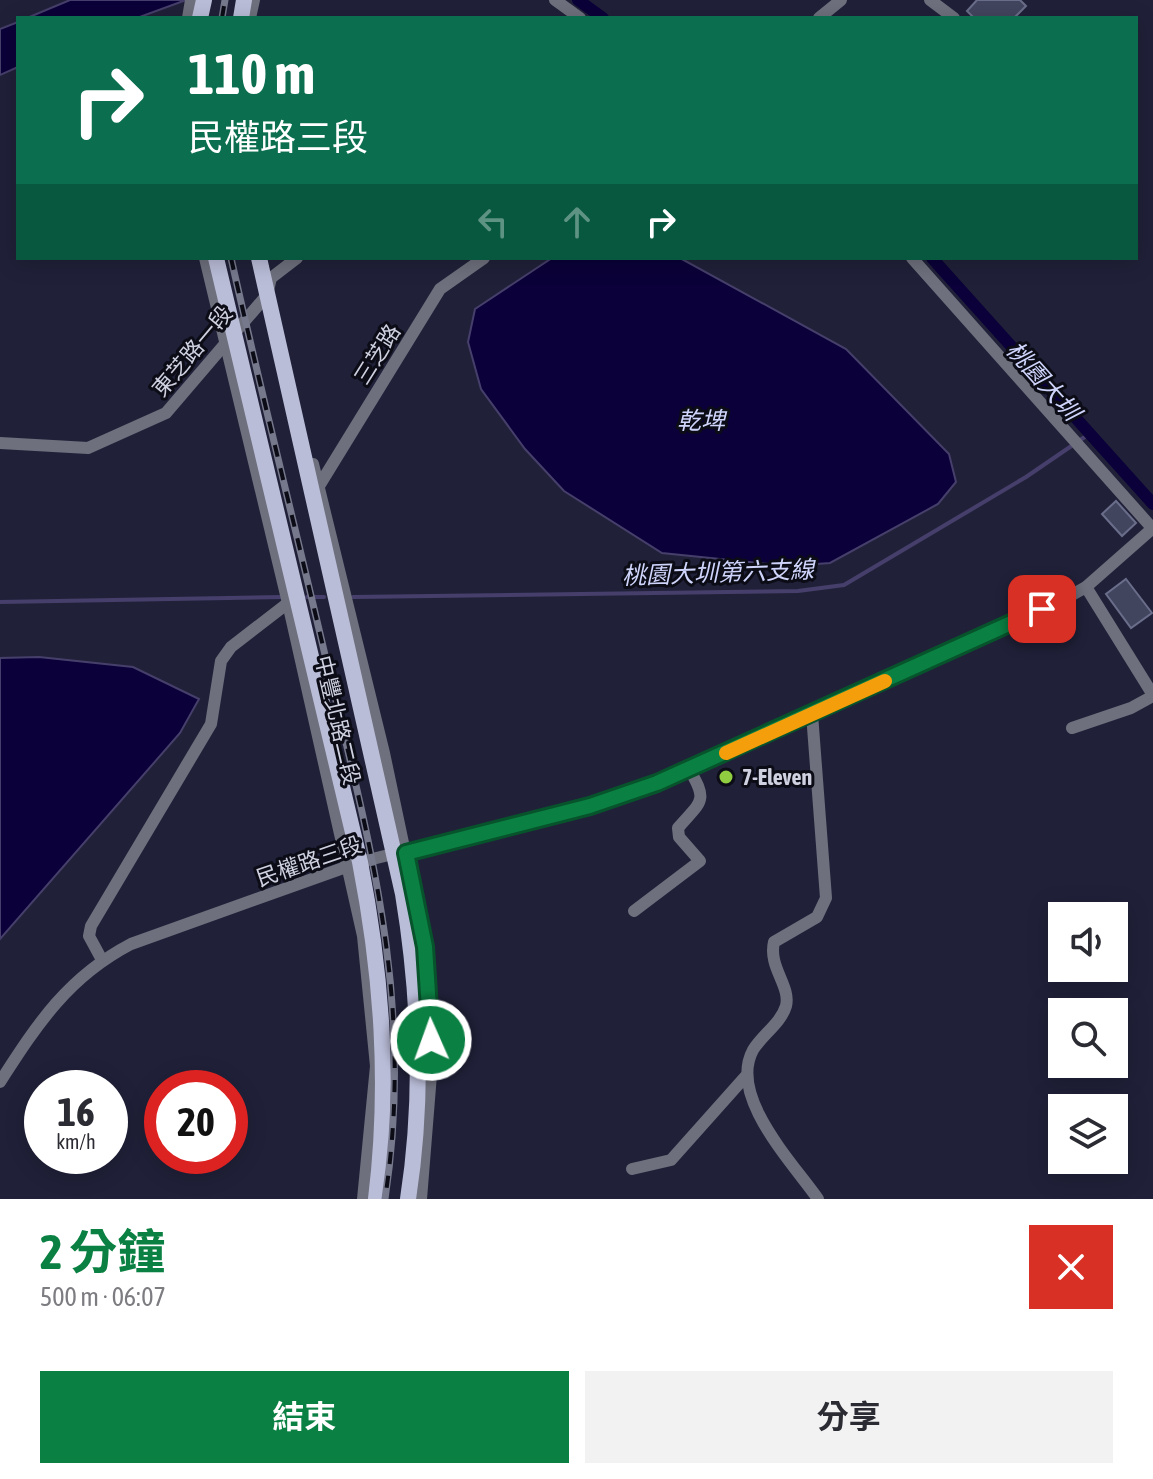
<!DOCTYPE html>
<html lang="zh-TW">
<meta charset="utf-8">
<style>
body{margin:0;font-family:"Asap Condensed","Noto Sans TC",sans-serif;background:#f2f2f3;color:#2b2b33;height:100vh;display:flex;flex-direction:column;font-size:30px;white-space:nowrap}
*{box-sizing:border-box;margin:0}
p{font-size:26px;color:#7c7c81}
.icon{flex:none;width:44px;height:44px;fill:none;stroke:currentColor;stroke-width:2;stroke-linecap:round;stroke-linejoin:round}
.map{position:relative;height:1199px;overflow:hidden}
.side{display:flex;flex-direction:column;background:#fff;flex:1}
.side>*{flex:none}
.guide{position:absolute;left:16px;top:16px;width:1122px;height:244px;border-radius:0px;box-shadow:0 4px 20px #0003;background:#0b6e4f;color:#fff;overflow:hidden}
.tools{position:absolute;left:1048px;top:902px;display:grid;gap:16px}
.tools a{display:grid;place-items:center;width:80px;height:80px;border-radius:0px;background:#fff;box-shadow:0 4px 20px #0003;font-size:40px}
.speed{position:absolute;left:24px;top:1070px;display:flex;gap:16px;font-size:40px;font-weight:700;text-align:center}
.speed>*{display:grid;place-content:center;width:104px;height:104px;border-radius:50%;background:#fff;box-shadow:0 4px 20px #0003;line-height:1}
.speed small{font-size:20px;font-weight:400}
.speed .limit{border:12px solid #d22;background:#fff;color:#111}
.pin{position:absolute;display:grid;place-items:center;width:68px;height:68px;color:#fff;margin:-34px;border-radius:16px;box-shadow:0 4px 12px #0006}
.me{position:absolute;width:88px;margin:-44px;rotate:358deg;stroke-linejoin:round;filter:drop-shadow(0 0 6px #0008)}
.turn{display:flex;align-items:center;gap:28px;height:168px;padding:0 40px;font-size:36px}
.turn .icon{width:104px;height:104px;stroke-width:2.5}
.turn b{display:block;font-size:56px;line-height:68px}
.lanes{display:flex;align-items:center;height:76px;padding:0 40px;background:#0003;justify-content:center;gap:40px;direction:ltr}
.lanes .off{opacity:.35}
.round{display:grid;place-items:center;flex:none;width:84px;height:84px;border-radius:0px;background:#f2f2f3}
.head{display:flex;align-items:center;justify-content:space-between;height:136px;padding:0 40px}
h1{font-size:48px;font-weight:700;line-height:60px;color:#0b8043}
.button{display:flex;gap:16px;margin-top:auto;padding:16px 40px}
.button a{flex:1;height:92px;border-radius:0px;background:#0b8043;color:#fff;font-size:32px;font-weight:700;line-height:92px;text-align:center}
.button a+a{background:#f2f2f3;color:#2b2b33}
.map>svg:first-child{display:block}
</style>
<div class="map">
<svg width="1153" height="1199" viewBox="0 0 1153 1199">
<rect width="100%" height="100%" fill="#202139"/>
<!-- water -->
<g fill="#0b0039" stroke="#463f6b" stroke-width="2">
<polygon points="70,0 186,0 137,18 27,18"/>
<polygon points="18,22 18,67 0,75 0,29"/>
<polygon points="552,258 680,258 846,349 949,454 956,482 938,504 830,563 789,566 662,553 564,491 525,449 481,389 468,342 475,309"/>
<polygon points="39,657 133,667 199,699 180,733 0,939 0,658"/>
</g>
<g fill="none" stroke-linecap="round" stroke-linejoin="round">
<!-- stream -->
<g stroke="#463f6b" stroke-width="4">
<polyline points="307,597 324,597"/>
<polyline points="353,597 798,591 844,585 1026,477 1089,434"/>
<polyline points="0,602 283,597"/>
</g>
<!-- canal -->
<g stroke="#0b0039" stroke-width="12">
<polyline points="578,0 603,18"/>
<polyline points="932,258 1153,504"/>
</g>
</g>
<!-- building -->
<g fill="#42455e" stroke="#6b6e8a" stroke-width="2">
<polygon points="977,0 1020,0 1026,6 1014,18 974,18 967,11"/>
<polygon points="1116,501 1136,523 1122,536 1102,514"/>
<polygon points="1126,579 1152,613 1131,628 1106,594"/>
</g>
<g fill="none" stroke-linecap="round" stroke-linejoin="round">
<!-- minor -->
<g stroke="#6e707d" stroke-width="12">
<polyline points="555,0 580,18"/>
<polyline points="930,0 954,18"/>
<polyline points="188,18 191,0"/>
<polyline points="250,18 254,0"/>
<polyline points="819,18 841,0"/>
<polyline points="205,258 288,603 363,936 376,1066 363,1199"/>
<polyline points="912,258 1153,529"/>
<polyline points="0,443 88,448 166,413 267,295 271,278 297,258"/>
<polyline points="313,464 384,753 425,947 432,1062 421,1199"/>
<polyline points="319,486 440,289 484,258"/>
<polyline points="1086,587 1153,695"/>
<path d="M 812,714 L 826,898 L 817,917 L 774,942 C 768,967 791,986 786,1006 C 781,1023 762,1035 753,1050 C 728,1096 792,1162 818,1199"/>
<polyline points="1072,728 1131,708 1153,696"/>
<path d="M 634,911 L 700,861 L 679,837 L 678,828 C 701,801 709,802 689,769"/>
<polyline points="102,960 89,936 91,926 211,724 221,661 231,647 288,603"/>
<path d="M 0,1082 C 38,1023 68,977 131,944 L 360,862 L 590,806 L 657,783 L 1070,596 L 1086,587 L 1153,528"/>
<polyline points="632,1169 671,1160 745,1077"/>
</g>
<!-- major -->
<g stroke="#babdd8" stroke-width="16">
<polyline points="200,18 204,0"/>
<polyline points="241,18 244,0"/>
<path d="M 216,258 L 360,862 C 382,975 390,1084 376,1199"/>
<path d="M 259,258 L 403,894 C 420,997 424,1096 408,1199"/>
</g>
<!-- rail casing -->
<g stroke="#76788c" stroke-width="7">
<g id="rail">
<polyline points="222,18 225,0"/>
<path d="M 231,258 C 262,396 297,534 329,672 C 373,855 414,1008 385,1199"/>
</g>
</g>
<!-- rail -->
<use href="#rail" stroke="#0b0c16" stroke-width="4" stroke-dasharray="12" stroke-linecap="butt"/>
</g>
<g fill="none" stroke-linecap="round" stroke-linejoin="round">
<!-- route casing -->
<g stroke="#07532c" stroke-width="20">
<polyline id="route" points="431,1040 425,947 406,853 590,806 657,783 1042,609"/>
</g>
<!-- route -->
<use href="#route" stroke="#0b8043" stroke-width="14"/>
<!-- slow -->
<polyline stroke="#f59e0b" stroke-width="14" points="726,753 885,681"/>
</g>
<!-- markers -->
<circle fill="#91cd40" stroke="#0b0c16" stroke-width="3" cx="726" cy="777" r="8"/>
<g text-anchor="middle" stroke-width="6" stroke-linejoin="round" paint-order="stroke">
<!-- street labels -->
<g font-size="22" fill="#cfd1e1" stroke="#0b0c16">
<text transform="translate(192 351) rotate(-50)" y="8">東芝路一段</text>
<text transform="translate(377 354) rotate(-58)" y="8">三芝路</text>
<text transform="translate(338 720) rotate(77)" y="8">中豐北路二段</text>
<text transform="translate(309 861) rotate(-19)" y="8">民權路三段</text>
</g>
<!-- poi labels -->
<g font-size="22" font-weight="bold" fill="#cfd1e1" stroke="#0b0c16" text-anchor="start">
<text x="742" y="785">7-Eleven</text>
</g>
<!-- water labels -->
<g font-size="24" font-style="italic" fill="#cfd4fb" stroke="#0b0c16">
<text transform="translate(1043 381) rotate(48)" y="8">桃園大圳</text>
<text x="701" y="429">乾埤</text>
<text transform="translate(718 573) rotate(-2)" y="8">桃園大圳第六支線</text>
</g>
</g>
</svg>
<div class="tools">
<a><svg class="icon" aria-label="sound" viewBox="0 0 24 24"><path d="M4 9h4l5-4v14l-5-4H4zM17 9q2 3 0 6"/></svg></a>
<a><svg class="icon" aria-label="search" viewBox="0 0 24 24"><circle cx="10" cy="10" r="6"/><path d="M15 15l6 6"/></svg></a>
<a><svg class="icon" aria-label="layers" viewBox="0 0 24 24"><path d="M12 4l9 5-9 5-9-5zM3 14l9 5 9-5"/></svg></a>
</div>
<div class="speed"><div>16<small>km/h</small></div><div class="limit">20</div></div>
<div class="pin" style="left:1042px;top:609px;background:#d93025"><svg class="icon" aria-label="arrive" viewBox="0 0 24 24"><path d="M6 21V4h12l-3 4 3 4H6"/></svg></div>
<svg class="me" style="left:431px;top:1040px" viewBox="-20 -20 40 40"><circle r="17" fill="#0b8043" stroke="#fff" stroke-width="3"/><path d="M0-11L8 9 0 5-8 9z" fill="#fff"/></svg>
<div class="guide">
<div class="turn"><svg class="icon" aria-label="right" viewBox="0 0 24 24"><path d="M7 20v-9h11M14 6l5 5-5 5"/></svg><div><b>110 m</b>民權路三段</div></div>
<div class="lanes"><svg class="icon off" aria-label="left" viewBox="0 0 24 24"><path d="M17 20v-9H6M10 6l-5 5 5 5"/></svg><svg class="icon off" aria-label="ahead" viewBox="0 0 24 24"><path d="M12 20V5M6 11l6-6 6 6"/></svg><svg class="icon" aria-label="right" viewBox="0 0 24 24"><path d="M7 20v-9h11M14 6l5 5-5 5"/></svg></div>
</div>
</div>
<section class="side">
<div class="head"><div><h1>2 分鐘</h1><p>500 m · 06:07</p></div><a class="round" style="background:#d93025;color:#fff"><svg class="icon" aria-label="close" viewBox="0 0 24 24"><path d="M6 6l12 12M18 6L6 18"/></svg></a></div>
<div class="button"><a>結束</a><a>分享</a></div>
</section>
